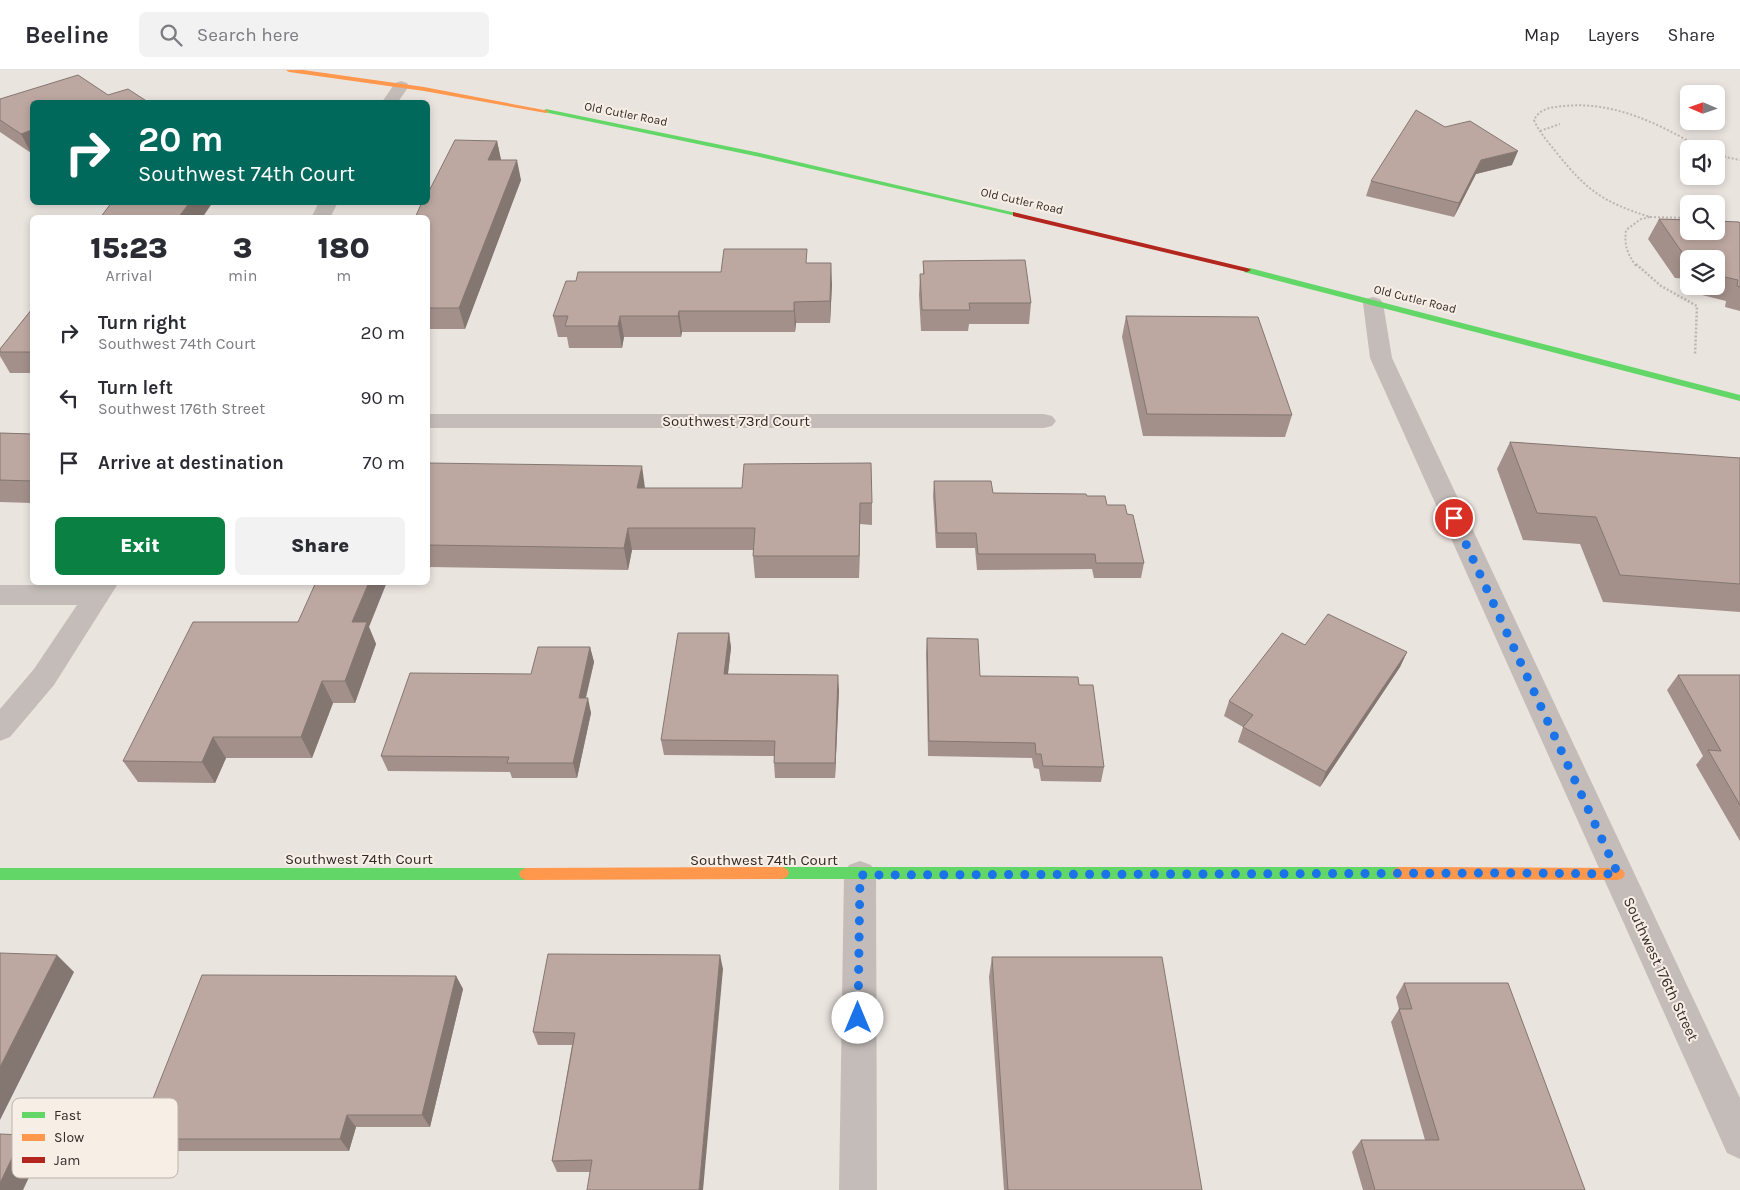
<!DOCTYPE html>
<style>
body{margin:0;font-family:Karla,sans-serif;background:#f2f2f3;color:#2b2b33;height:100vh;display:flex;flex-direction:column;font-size:19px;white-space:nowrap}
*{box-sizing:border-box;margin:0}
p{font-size:16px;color:#7c7c81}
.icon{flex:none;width:28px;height:28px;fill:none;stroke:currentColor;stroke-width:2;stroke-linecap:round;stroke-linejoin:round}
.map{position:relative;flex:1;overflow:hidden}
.details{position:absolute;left:30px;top:145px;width:400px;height:370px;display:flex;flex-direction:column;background:#fff;border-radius:8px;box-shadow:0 2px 8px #0003}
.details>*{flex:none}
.banner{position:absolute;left:30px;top:30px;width:400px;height:105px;border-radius:8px;box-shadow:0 2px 8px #0003;background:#00695c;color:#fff;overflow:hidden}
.needle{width:32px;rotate:272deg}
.tools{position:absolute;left:1680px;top:15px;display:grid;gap:10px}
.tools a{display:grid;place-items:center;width:45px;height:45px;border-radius:8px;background:#fff;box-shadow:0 2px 8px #0003;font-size:25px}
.pin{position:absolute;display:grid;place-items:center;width:42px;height:42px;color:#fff;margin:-21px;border:2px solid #fff;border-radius:50%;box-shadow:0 1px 5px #0007}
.me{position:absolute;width:55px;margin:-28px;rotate:0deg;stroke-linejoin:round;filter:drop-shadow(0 0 4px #0008)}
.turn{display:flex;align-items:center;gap:18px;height:105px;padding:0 25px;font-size:22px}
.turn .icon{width:65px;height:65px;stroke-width:2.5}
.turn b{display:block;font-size:35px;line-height:42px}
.eta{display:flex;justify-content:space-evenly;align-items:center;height:85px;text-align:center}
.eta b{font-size:30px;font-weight:800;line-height:35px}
.button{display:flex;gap:10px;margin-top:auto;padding:10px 25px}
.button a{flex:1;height:58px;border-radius:8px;background:#0b8043;color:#fff;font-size:20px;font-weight:800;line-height:58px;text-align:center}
.button a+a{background:#f2f2f3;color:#2b2b33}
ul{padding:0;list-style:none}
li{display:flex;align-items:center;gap:15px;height:65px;padding:0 25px}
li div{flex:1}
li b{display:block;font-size:19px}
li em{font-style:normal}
header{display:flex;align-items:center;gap:30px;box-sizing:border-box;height:70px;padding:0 25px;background:#fff;border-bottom:1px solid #e1e1e2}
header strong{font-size:24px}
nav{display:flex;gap:28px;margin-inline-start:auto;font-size:18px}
.search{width:350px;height:45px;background:#f2f2f3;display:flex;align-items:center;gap:12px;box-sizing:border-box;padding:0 18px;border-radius:8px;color:#7c7c81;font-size:19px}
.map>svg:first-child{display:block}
</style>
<header>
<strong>Beeline</strong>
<div class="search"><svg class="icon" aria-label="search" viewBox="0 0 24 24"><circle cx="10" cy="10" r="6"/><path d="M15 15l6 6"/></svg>Search here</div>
<nav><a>Map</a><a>Layers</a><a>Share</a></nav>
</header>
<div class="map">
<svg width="1740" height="1120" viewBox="0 0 1740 1120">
<rect width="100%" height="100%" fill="#eae4df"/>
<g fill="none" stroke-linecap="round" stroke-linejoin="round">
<!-- path-far1 -->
<g stroke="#bcb5b0" stroke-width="2" stroke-dasharray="2 2" stroke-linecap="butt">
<polyline points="1540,61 1560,54"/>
<polyline points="1716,85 1740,90"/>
<polyline points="1650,147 1689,148"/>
<path d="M 1636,196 C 1627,183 1624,175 1626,160 L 1641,149 L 1650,147 C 1603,132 1587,121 1556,82 C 1548,72 1539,62 1534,50 C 1540,38 1552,37 1564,36 C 1614,31 1660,54 1702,79"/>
</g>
<!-- path -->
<polyline stroke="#bcb5b0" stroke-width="2.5" stroke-dasharray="2 2" stroke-linecap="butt" points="1636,194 1661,216 1697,236 1695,285"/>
<!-- street -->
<g fill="#c3bcb8" fill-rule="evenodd">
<polygon points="401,11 407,13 409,16 398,32 382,32 395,13"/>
<polygon points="319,132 338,132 330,148 311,148"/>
<polygon points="1373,227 1380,229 1383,233 1392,288 1740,1028 1740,1089 1727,1083 1370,288 1363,233 1366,229"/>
<polygon points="428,344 1044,344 1052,346 1056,351 1052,356 1044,358 428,358"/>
<polygon points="92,512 119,512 54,615 10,667 0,671 0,639 34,599 77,535 0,535 0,515 90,515"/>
<polygon points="860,791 871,795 876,805 877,1120 839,1120 844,805 849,795"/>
</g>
<!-- fast -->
<g fill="#63d668" fill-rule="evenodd">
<polygon points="546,39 760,83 1020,144 1016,146 760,87 544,42 543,41"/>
<polygon points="1244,198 1250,198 1740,325 1740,331 1244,202"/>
<polygon points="782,797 1399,797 1404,799 1406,803 1404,807 1399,809 782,809 777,807 775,803 777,799"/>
<polygon points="0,798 526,798 531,800 533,804 531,808 526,810 0,810"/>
</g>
<!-- slow -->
<g fill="#ff974d" fill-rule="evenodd">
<polygon points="286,0 303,0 424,17 549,41 546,43 424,21 289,2"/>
<polygon points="782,797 787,799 789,803 787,807 782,809 526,810 521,808 519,804 521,800 526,798"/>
<polygon points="1399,797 1618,798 1623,800 1625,804 1623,808 1618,810 1399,809 1394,807 1392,803 1394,799"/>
</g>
<!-- jam -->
<polygon fill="#b3261e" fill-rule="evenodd" points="1013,142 1247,198 1251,200 1247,202 1013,146"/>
</g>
<!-- wall -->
<g fill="#a3908a">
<polygon points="108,25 32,32 31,83 0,62 0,29"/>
<polygon points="1445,57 1512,95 1476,104 1454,147 1366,126 1371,111"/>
<polygon points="497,71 501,90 521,110 465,259 428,259 428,148"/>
<polygon points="1659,149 1740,153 1740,241 1725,237 1726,231 1702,225 1703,216 1716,216 1716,189 1689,189 1689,209 1675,208 1648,169"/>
<polygon points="923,191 1031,233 1029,254 969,254 968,261 921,261 919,225 920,204 923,204"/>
<polygon points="807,193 832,214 830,253 796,253 795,262 682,262 681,267 624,267 622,278 569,278 567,267 558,267 553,246 576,211 721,202"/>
<polygon points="32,239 32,303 10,303 0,286 0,279"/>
<polygon points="1126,246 1292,345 1285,367 1143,366 1122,267"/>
<polygon points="0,363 32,364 32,433 0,432"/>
<polygon points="1510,372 1740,388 1740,542 1603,532 1580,474 1523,470 1497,399"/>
<polygon points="428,393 645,418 872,433 872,455 860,454 859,508 755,508 753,486 753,480 632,480 628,500 428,497"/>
<polygon points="934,411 993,423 1087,426 1127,444 1144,493 1141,508 1094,508 1092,499 977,500 975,478 936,478 933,426"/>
<polygon points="369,557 376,574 355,633 333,633 312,688 226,688 215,713 138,712 123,691"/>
<polygon points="729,563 731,578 728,604 839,620 835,708 775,708 774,693 774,686 664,685 661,670"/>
<polygon points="927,568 980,606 1079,615 1104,697 1101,712 1041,711 1039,699 1034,698 1032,688 928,686 926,583"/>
<polygon points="1305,575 1407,582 1400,597 1320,717 1238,672 1243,657 1224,646 1229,631"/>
<polygon points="590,577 594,592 586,628 591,643 577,708 512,708 510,702 388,701 381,686 531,604"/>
<polygon points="1678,605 1740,605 1740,771 1696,695 1703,686 1667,620"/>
<polygon points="992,887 1202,1120 1004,1120 989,907"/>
<polygon points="723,899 590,1102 557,1102 552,1091 572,975 538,975 533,962"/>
<polygon points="456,906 463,919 430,1057 356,1057 349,1081 150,1081 137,1069"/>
<polygon points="1404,913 1585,1120 1363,1120 1352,1082 1361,1070 1425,1070 1391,952 1399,939 1396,927"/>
</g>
<!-- shaded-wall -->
<g fill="#847671">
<polygon points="32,60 32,83 31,83 21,64"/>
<polygon points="497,71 501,90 488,90"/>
<polygon points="1518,81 1512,95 1476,104 1454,147 1459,133 1481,90"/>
<polygon points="517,90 521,110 465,259 459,238"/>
<polygon points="190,132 213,132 202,148 178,148"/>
<polygon points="831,193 832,214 830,253 830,231"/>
<polygon points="794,232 796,253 795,262 794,241"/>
<polygon points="679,241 682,262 681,267 678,246"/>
<polygon points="620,246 624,267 622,278 618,256"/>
<polygon points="642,396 645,418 641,440 637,418"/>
<polygon points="860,433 860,454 859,508 859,486"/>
<polygon points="628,458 632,480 628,500 624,478"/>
<polygon points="369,512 387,512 369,557 376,574 355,633 345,611 352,552"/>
<polygon points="729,563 731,578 726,619 724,604"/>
<polygon points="590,577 594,592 582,643 579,628"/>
<polygon points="1407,582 1400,597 1320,717 1326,702"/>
<polygon points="838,605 839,620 835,708 835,693"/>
<polygon points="322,611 333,633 312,688 301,667"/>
<polygon points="588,628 591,643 577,708 573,693"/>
<polygon points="213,667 226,688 215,713 202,692"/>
<polygon points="57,885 74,902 0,1050 0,997"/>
<polygon points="720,885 723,899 703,1120 699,1120"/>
<polygon points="456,906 463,919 430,1057 422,1045"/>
<polygon points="347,1045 356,1057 349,1081 340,1069"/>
<polygon points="23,1065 42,1080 23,1120 0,1120 0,1113"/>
</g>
<!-- building -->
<g fill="#bda8a1" stroke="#847671">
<polygon points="78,5 108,25 128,19 148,32 32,32 32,60 21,64 0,50 0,29"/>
<polygon points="1416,40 1445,57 1470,51 1518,81 1481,90 1459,133 1371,111"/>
<polygon points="455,70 497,71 488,90 517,90 459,238 428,238 428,148 415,148 422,132 428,132 428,123"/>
<polygon points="112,132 190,132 178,148 100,148"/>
<polygon points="1659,149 1689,150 1689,161 1716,161 1716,151 1739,152 1740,153 1740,217 1737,216 1738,210 1716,205 1716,189 1686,188"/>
<polygon points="724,179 807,179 806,193 831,193 830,231 794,232 794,241 679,241 678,246 620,246 618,256 565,256 568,246 553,246 566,211 576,211 578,202 721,202"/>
<polygon points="1025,190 1031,233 969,233 970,240 922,240 920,204 924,204 923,191"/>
<polygon points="32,239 32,282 0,282 0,279"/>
<polygon points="1126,246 1258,247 1292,345 1147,344"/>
<polygon points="0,363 32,364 32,411 0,410"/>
<polygon points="1510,372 1740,388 1740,514 1620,505 1596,447 1537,443"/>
<polygon points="428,393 642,396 637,418 742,418 744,394 871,393 872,433 860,433 859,486 753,486 755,458 628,458 624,478 428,475"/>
<polygon points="934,411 991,411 993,423 1086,424 1087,426 1105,426 1107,435 1125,435 1127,444 1133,445 1144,493 1096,493 1095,484 978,484 976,463 937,463"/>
<polygon points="316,512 369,512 352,552 367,552 345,611 322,611 301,667 213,667 202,692 123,691 193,552 298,552"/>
<polygon points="1328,544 1407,582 1326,702 1243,657 1253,645 1229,631 1282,563 1305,575"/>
<polygon points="678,563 729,563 724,604 838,605 835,693 774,693 775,671 661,670"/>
<polygon points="927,568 978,569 980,606 1078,607 1079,615 1093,615 1104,697 1043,696 1041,684 1036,684 1035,673 929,671"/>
<polygon points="538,577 590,577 579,628 588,628 573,693 507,693 509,687 381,686 410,603 531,604"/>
<polygon points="1678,605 1740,605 1740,735 1708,680 1721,681"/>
<polygon points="0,883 57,885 0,997"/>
<polygon points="548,884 720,885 699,1120 587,1120 592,1090 552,1091 575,963 533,962"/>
<polygon points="992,887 1162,887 1202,1120 1008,1120"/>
<polygon points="202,905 456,906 422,1045 347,1045 340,1069 137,1069"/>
<polygon points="1404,913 1508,913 1585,1120 1375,1120 1361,1070 1439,1070 1399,939 1412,939"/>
<polygon points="0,1064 23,1065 0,1113"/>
</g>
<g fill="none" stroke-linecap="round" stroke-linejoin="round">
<!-- route -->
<polyline stroke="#1a73e8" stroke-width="9" stroke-dasharray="0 16.2" points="858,948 860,805 1513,803 1618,804 1454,448"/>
</g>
<g text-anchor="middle" stroke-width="4" stroke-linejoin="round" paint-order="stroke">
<!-- far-street labels -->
<g font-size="12" fill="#332a27" stroke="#f7eee6">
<text transform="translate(626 44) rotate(11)" y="4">Old Cutler Road</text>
<text transform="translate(1022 131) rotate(13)" y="4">Old Cutler Road</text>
<text transform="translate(1415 229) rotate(14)" y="4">Old Cutler Road</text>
</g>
<!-- street labels -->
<g font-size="15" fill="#332a27" stroke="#f7eee6">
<text x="736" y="356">Southwest 73rd Court</text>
<text x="359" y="794">Southwest 74th Court</text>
<text x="764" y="795">Southwest 74th Court</text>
<text transform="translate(1661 899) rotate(65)" y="5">Southwest 176th Street</text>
</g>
</g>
<!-- legend -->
<rect x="12" y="1028" width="166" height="80" rx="8" fill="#f7eee6" stroke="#bcb3ad" stroke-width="1"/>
<rect x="22" y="1042" width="23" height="6" fill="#63d668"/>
<rect x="22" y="1064" width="23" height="7" fill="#ff974d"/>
<rect x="22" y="1087" width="23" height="6" fill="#b3261e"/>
<g font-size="14" fill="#332a27">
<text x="54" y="1050">Fast</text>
<text x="54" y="1072">Slow</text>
<text x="54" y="1095">Jam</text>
</g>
</svg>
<div class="tools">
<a><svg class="needle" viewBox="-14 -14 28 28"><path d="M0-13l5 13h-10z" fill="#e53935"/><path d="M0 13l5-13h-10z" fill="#7c7c81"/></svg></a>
<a><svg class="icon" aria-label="sound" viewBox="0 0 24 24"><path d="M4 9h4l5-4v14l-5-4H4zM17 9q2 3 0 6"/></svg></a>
<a><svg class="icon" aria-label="search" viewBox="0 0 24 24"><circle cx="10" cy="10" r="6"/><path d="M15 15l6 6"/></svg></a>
<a><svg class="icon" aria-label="layers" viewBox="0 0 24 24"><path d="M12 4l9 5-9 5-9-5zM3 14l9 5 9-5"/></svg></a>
</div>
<div class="pin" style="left:1454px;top:448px;background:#d93025"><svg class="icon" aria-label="arrive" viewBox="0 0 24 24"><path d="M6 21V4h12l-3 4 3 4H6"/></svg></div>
<svg class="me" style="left:858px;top:948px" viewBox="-20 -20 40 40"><circle r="19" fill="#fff"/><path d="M0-13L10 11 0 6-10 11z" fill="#1a73e8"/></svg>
<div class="banner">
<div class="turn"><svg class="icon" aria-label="right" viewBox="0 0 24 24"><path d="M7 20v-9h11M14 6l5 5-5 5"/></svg><div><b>20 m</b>Southwest 74th Court</div></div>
</div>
<section class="details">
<div class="eta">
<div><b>15:23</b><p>Arrival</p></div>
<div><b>3</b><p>min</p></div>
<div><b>180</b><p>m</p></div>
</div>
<ul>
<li><svg class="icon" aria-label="right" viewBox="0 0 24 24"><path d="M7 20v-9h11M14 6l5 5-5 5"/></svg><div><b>Turn right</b><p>Southwest 74th Court</p></div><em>20 m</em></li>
<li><svg class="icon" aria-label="left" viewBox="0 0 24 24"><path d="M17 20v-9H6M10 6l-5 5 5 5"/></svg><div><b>Turn left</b><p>Southwest 176th Street</p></div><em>90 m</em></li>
<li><svg class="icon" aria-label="arrive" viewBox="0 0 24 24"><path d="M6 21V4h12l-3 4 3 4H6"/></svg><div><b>Arrive at destination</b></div><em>70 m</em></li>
</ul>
<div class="button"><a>Exit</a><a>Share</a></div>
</section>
</div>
